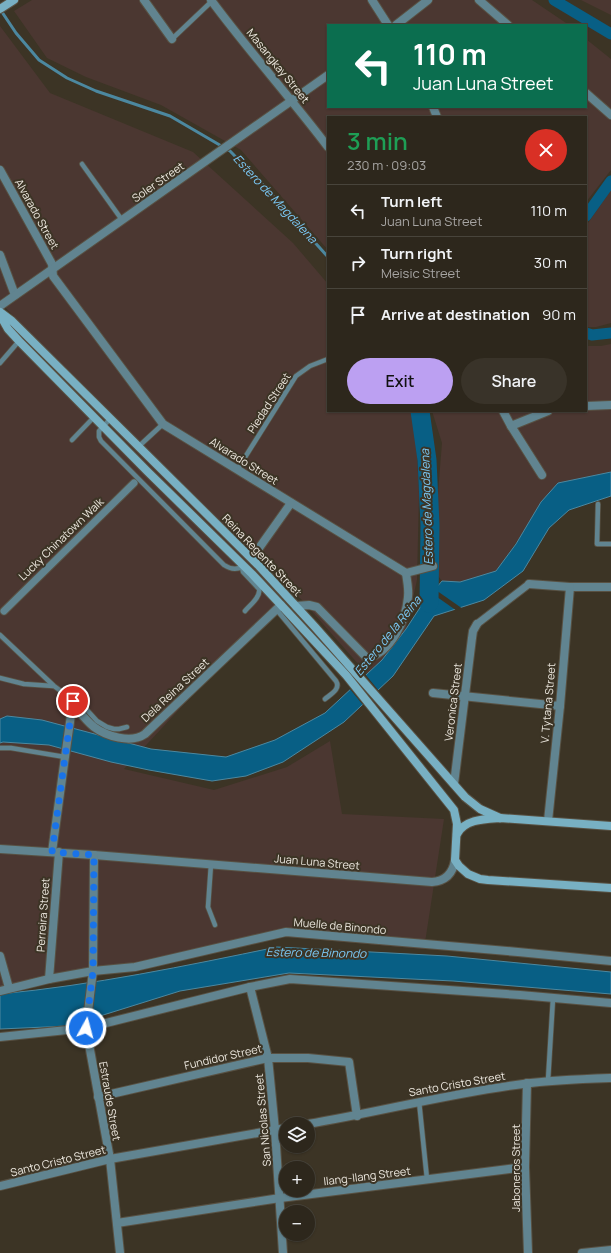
<!DOCTYPE html>
<meta charset="utf-8">
<style>
body{margin:0;font-family:Manrope,sans-serif;background:#393329;color:#f1f3f6;height:100vh;display:flex;flex-direction:column;font-size:15px;white-space:nowrap}
*{box-sizing:border-box;margin:0}
p{font-size:13px;color:#a7a5a3}
.icon{flex:none;width:22px;height:22px;fill:none;stroke:currentColor;stroke-width:2;stroke-linecap:round;stroke-linejoin:round}
.map{position:relative;flex:1;overflow:hidden}
.sheet{position:absolute;left:327px;top:116px;width:260px;height:296px;display:flex;flex-direction:column;background:#2d271c;border-radius:0px;box-shadow:0 1px 3px #0004,0 0 0 1px #48443b}
.sheet>*{flex:none}
.hud{position:absolute;left:327px;top:24px;width:260px;height:84px;border-radius:0px;box-shadow:0 1px 3px #0004,0 0 0 1px #48443b;background:#0b6e4f;color:#fff;overflow:hidden}
.fabs{position:absolute;left:279px;top:1117px;display:grid;gap:8px}
.fabs a{display:grid;place-items:center;width:36px;height:36px;border-radius:50%;background:#2d271c;box-shadow:0 1px 3px #0004,0 0 0 1px #48443b;font-size:20px}
.pin{position:absolute;display:grid;place-items:center;width:34px;height:34px;color:#fff;margin:-17px;border:2px solid #fff;border-radius:50%;box-shadow:0 1px 4px #0007}
.me{position:absolute;width:44px;margin:-22px;rotate:7deg;stroke-linejoin:round;filter:drop-shadow(0 0 3px #0008)}
.turn{display:flex;align-items:center;gap:14px;height:84px;padding:0 20px;font-size:18px}
.turn .icon{width:52px;height:52px;stroke-width:2.5}
.turn b{display:block;font-size:28px;line-height:34px}
.round{display:grid;place-items:center;flex:none;width:42px;height:42px;border-radius:21px;background:#393329}
.overview{display:flex;align-items:center;justify-content:space-between;height:68px;padding:0 20px}
h1{font-size:24px;font-weight:600;line-height:30px;color:#1e9e55}
.primary-button{display:flex;gap:8px;margin-top:auto;padding:8px 20px}
.primary-button a{flex:1;height:46px;border-radius:24px;background:#bca0f2;color:#111;font-size:16px;font-weight:600;line-height:46px;text-align:center}
.primary-button a+a{background:#393329;color:#f1f3f6}
ul{padding:0;list-style:none}
li{display:flex;align-items:center;gap:12px;height:52px;padding:0 20px;border-top:1px solid #48443b}
li div{flex:1}
li b{display:block;font-size:15px}
li em{font-style:normal}
.map>svg:first-child{display:block}
</style>
<div class="map">
<svg width="611" height="1253" viewBox="0 0 611 1253">
<rect width="100%" height="100%" fill="#3c3425"/>
<!-- commercial -->
<g fill="#4b3731">
<polygon points="32,0 532,0 569,25 328,25 328,107 586,107 586,39 611,59 611,170 586,202 586,117 328,117 328,250 241,150 161,105 86,77 47,58 14,11"/>
<polygon points="581,0 611,0 611,15"/>
<polygon points="0,26 50,93 193,152 293,243 328,284 328,411 412,411 415,416 419,494 417,580 406,629 382,660 367,674 301,599 135,443 0,302"/>
<polygon points="611,190 611,323 596,327 586,327 586,226"/>
<polygon points="0,306 182,497 285,595 124,769 214,790 287,767 330,741 342,814 444,819 424,949 279,936 199,952 101,968 0,991"/>
<polygon points="611,344 611,472 558,483 496,571 460,582 442,581 432,568 442,443 432,411 586,411 586,346 601,346"/>
</g>
<!-- water -->
<g fill="#085f85" stroke="#4c88a0">
<polygon points="611,472 611,496 569,510 549,528 523,571 484,600 434,616 393,676 344,722 283,762 246,776 212,781 149,770 111,762 49,745 3,742 0,743 0,719 7,716 42,720 151,749 226,757 275,740 325,713 382,660 406,629 423,603 442,581 460,582 496,571 516,544 541,502 558,483"/>
<path d="M 277,947 L 447,956 L 611,972 L 611,994 L 453,981 L 289,973 L 180,991 L 68,1026 L 0,1029 L 0,994 C 94,985 185,966 277,947 Z"/>
</g>
<!-- pier -->
<g fill="#3c3425">
<polygon points="433,588 463,609 457,611 430,592"/>
<polygon points="365,674 379,691 363,705 349,688"/>
</g>
<g fill="none" stroke-linecap="round" stroke-linejoin="round">
<!-- stream -->
<polyline stroke="#4c88a0" stroke-width="3" points="0,9 16,33 39,60 67,78 96,91 170,116 230,151 266,188 328,257"/>
<!-- canal -->
<g stroke="#085f85" stroke-width="11">
<polyline points="554,0 611,34"/>
<polyline points="586,216 611,181"/>
<polyline points="586,333 592,335 611,333"/>
</g>
<!-- river -->
<polyline stroke="#085f85" stroke-width="19" points="420,411 427,460 430,525 429,603"/>
<!-- service casing -->
<g stroke="#585143" stroke-width="6">
<g id="service">
<polyline points="172,39 212,1"/>
<polyline points="82,164 122,220"/>
<polyline points="0,363 19,341"/>
<path d="M 110,419 L 99,431 L 99,437 L 101,441 L 224,565 C 230,569 236,570 242,567"/>
<polyline points="72,440 94,417"/>
<polyline points="138,447 163,424"/>
<polyline points="237,470 296,376 310,366 328,359"/>
<polyline points="598,504 597,544 611,544"/>
<path d="M 243,565 L 242,568 L 243,572 L 259,589 C 261,597 250,605 245,611"/>
<path d="M 276,609 L 336,681 C 341,689 331,694 325,699"/>
<polyline points="0,635 54,686 87,710 97,721 107,727 114,729 119,729 127,727"/>
<polyline points="0,678 24,684 53,686"/>
<polyline points="0,748 11,748 65,757"/>
<polyline points="211,864 208,907 215,925"/>
<polyline points="548,1081 553,998"/>
<polyline points="419,1101 427,1179"/>
</g>
</g>
<!-- pedestrian casing -->
<g stroke="#585143" stroke-width="9">
<g id="pedestrian">
<polyline points="4,611 134,483"/>
<polyline points="477,624 529,584"/>
</g>
</g>
<!-- minor casing -->
<g stroke="#585143" stroke-width="10">
<g id="minor">
<polyline points="144,0 172,39"/>
<path d="M 211,0 C 248,50 290,97 328,147"/>
<polyline points="372,0 388,25"/>
<polyline points="479,0 508,25"/>
<polyline points="396,25 428,0"/>
<polyline points="586,93 611,115"/>
<polyline points="433,107 437,117"/>
<polyline points="0,170 52,264 53,276 163,424 406,573"/>
<polyline points="0,255 15,295"/>
<polyline points="0,306 328,75"/>
<polyline points="586,406 611,405"/>
<polyline points="503,411 511,426 542,475"/>
<polyline points="511,426 548,411"/>
<polyline points="252,558 291,503"/>
<polyline points="406,573 433,566"/>
<polyline points="529,584 570,587 611,587"/>
<path d="M 296,606 L 309,605 L 317,607 L 367,658 C 391,653 406,620 408,597 C 409,589 407,581 406,573"/>
<polyline points="433,693 560,706"/>
<path d="M 73,707 C 81,712 86,721 94,727 C 106,736 131,744 145,734 L 281,605"/>
<polyline points="454,784 472,638 473,631 477,624"/>
<polyline points="548,821 560,706 570,587"/>
<path d="M 0,849 L 94,855 L 432,882 C 446,881 453,873 455,860"/>
<polyline points="52,852 65,757 73,701"/>
<polyline points="94,855 93,971 86,1028 110,1159 120,1253"/>
<polyline points="0,956 9,988"/>
<polyline points="49,979 59,852"/>
<polyline points="250,987 268,1058 275,1130 283,1253"/>
<polyline points="0,991 49,979 93,971 135,967 286,932 518,952 611,961"/>
<polyline points="0,1037 86,1028 250,987 290,979 520,995 611,1003"/>
<polyline points="527,1083 525,1167 528,1253"/>
<polyline points="98,1097 268,1058 308,1058 349,1062 357,1116"/>
<path d="M 308,1124 C 380,1112 451,1093 523,1084 C 552,1080 582,1079 611,1078"/>
<polyline points="0,1186 110,1159 286,1128"/>
<polyline points="117,1223 280,1198 525,1167"/>
<polyline points="582,1253 611,1250"/>
</g>
</g>
<!-- secondary casing -->
<g stroke="#585143" stroke-width="10">
<g id="secondary">
<polyline points="0,9 14,0"/>
<polyline points="0,312 12,321 259,566 315,627 465,797 480,809 500,818"/>
<polyline points="0,315 8,329 19,341 147,471 252,574 281,605 346,675 454,810 457,824 455,860 459,866 468,874 480,879 488,880 611,888"/>
<path d="M 457,834 C 465,819 485,819 500,818 L 611,826"/>
</g>
</g>
<!-- service -->
<use href="#service" stroke="#618490" stroke-width="4.5"/>
<!-- pedestrian -->
<use href="#pedestrian" stroke="#618490" stroke-width="7"/>
<!-- minor -->
<use href="#minor" stroke="#618490" stroke-width="8"/>
<!-- secondary -->
<use href="#secondary" stroke="#78b0c3" stroke-width="8"/>
</g>
<g fill="none" stroke-linecap="round" stroke-linejoin="round">
<!-- route -->
<polyline stroke="#1a73e8" stroke-width="7" stroke-dasharray="0 12.6" points="73,701 65,757 52,852 94,855 93,971 86,1028"/>
</g>
<g text-anchor="middle" stroke-width="4" stroke-linejoin="round" paint-order="stroke">
<!-- street labels -->
<g font-size="11" fill="#ece7de" stroke="#3c3425">
<text transform="translate(278 66) rotate(51)" y="4">Masangkay Street</text>
<text transform="translate(158 182) rotate(-35)" y="4">Soler Street</text>
<text transform="translate(37 214) rotate(61)" y="4">Alvarado Street</text>
<text transform="translate(269 403) rotate(-57)" y="4">Piedad Street</text>
<text transform="translate(244 461) rotate(32)" y="4">Alvarado Street</text>
<text transform="translate(61 539) rotate(-44)" y="4">Lucky Chinatown Walk</text>
<text transform="translate(262 555) rotate(46)" y="4">Reina Regente Street</text>
<text transform="translate(175 690) rotate(-43)" y="4">Dela Reina Street</text>
<text transform="translate(453 702) rotate(-83)" y="4">Veronica Street</text>
<text transform="translate(548 703) rotate(-85)" y="4">V. Tytana Street</text>
<text transform="translate(317 862) rotate(5)" y="4">Juan Luna Street</text>
<text transform="translate(43 915) rotate(-86)" y="4">Perreira Street</text>
<text transform="translate(340 926) rotate(5)" y="4">Muelle de Binondo</text>
<text transform="translate(223 1057) rotate(-13)" y="4">Fundidor Street</text>
<text transform="translate(457 1084) rotate(-10)" y="4">Santo Cristo Street</text>
<text transform="translate(110 1101) rotate(80)" y="4">Estraude Street</text>
<text transform="translate(263 1120) rotate(-95)" y="4">San Nicolas Street</text>
<text transform="translate(58 1161) rotate(-14)" y="4">Santo Cristo Street</text>
<text transform="translate(516 1168) rotate(-90)" y="4">Jaboneros Street</text>
<text transform="translate(367 1176) rotate(-7)" y="4">Ilang-Ilang Street</text>
</g>
<!-- water labels -->
<g font-size="12" font-style="italic" fill="#7bc9f6" stroke="#3c3425">
<text transform="translate(275 199) rotate(47)" y="4">Estero de Magdalena</text>
<text transform="translate(427 507) rotate(-92)" y="4">Estero de Magdalena</text>
<text transform="translate(388 636) rotate(-51)" y="4">Estero de la Reina</text>
<text transform="translate(316 953) rotate(1)" y="4">Estero de Binondo</text>
</g>
</g>
</svg>
<div class="fabs">
<a><svg class="icon" aria-label="layers" viewBox="0 0 24 24"><path d="M12 4l9 5-9 5-9-5zM3 14l9 5 9-5"/></svg></a>
<a>+</a>
<a>−</a>
</div>
<div class="pin" style="left:73px;top:701px;background:#d93025"><svg class="icon" aria-label="arrive" viewBox="0 0 24 24"><path d="M6 21V4h12l-3 4 3 4H6"/></svg></div>
<svg class="me" style="left:86px;top:1028px" viewBox="-20 -20 40 40"><circle r="17" fill="#1a73e8" stroke="#fff" stroke-width="3"/><path d="M0-11L8 9 0 5-8 9z" fill="#fff"/></svg>
<div class="hud">
<div class="turn"><svg class="icon" aria-label="left" viewBox="0 0 24 24"><path d="M17 20v-9H6M10 6l-5 5 5 5"/></svg><div><b>110 m</b>Juan Luna Street</div></div>
</div>
<section class="sheet">
<div class="overview"><div><h1>3 min</h1><p>230 m · 09:03</p></div><a class="round" style="background:#d93025;color:#fff"><svg class="icon" aria-label="close" viewBox="0 0 24 24"><path d="M6 6l12 12M18 6L6 18"/></svg></a></div>
<ul>
<li><svg class="icon" aria-label="left" viewBox="0 0 24 24"><path d="M17 20v-9H6M10 6l-5 5 5 5"/></svg><div><b>Turn left</b><p>Juan Luna Street</p></div><em>110 m</em></li>
<li><svg class="icon" aria-label="right" viewBox="0 0 24 24"><path d="M7 20v-9h11M14 6l5 5-5 5"/></svg><div><b>Turn right</b><p>Meisic Street</p></div><em>30 m</em></li>
<li><svg class="icon" aria-label="arrive" viewBox="0 0 24 24"><path d="M6 21V4h12l-3 4 3 4H6"/></svg><div><b>Arrive at destination</b></div><em>90 m</em></li>
</ul>
<div class="primary-button"><a>Exit</a><a>Share</a></div>
</section>
</div>
